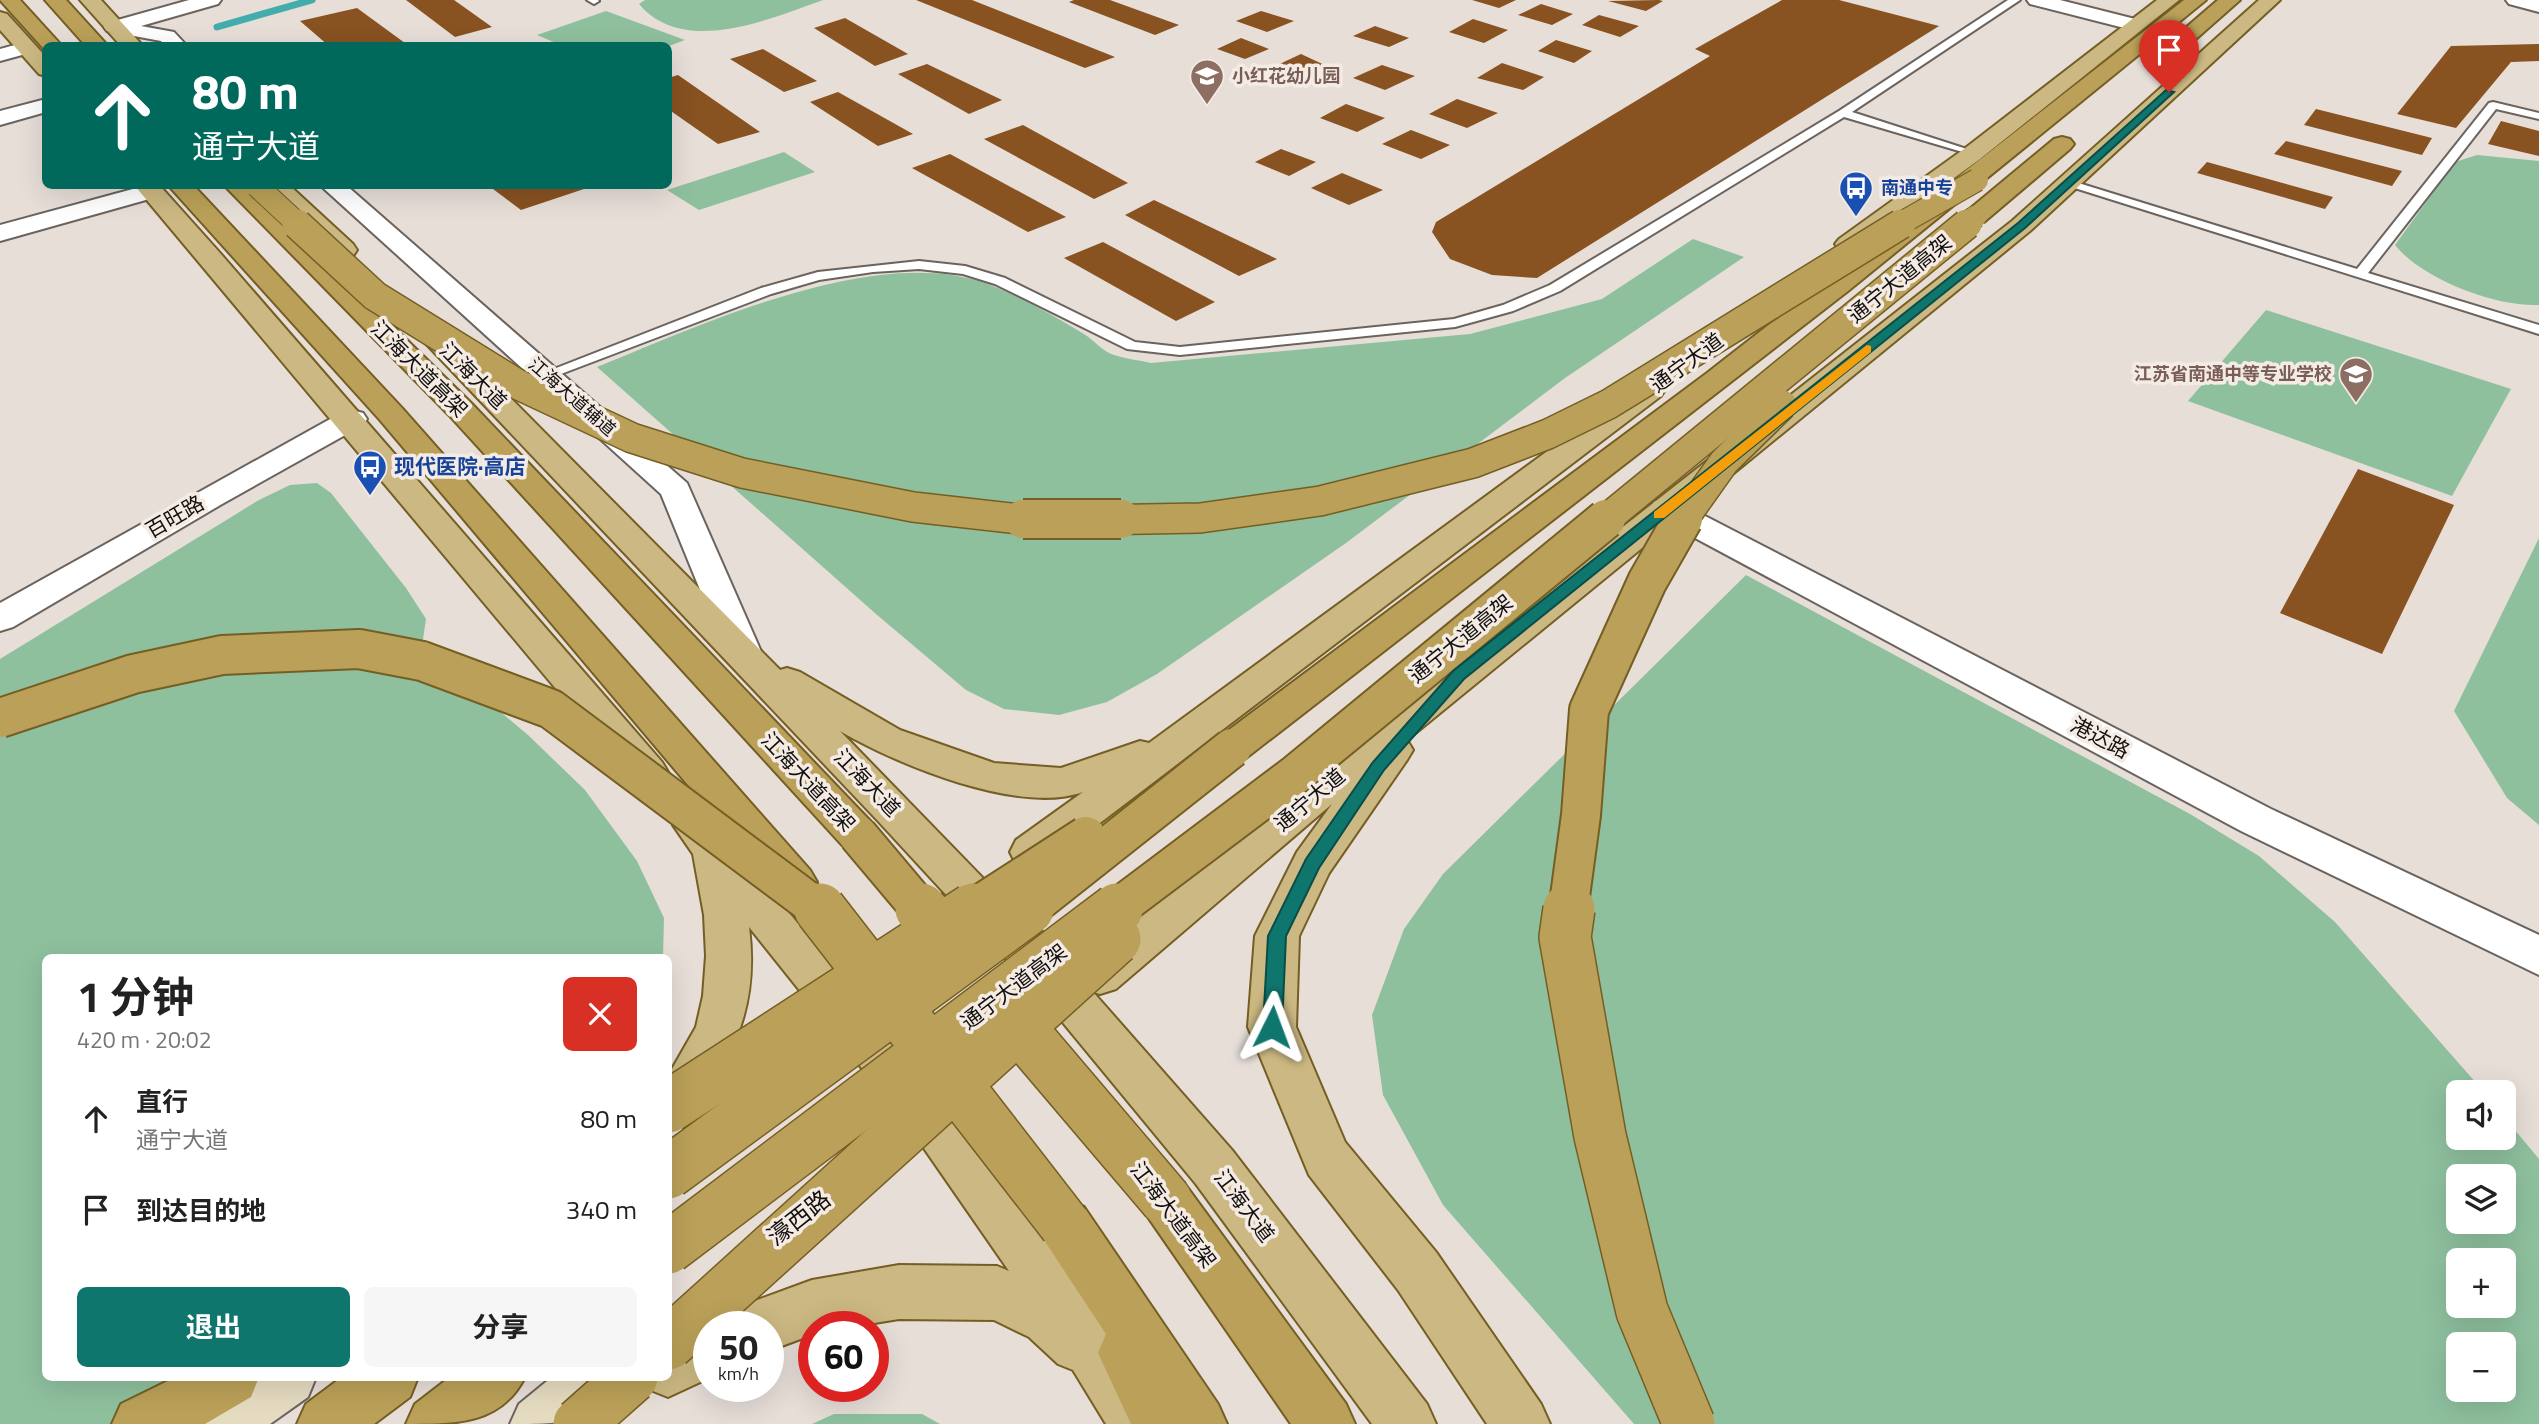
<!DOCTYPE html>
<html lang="zh">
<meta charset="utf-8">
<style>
body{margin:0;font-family:"Titillium Web","Noto Sans SC",sans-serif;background:#f6f6f6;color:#222;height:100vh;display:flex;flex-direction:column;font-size:26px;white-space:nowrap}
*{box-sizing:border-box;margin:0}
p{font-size:23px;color:#767676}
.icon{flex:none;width:38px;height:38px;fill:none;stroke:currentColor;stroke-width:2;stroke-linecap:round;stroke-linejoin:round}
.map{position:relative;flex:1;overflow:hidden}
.side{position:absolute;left:42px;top:954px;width:630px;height:427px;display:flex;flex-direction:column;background:#fff;border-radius:10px;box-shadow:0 7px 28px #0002}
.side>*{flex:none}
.guide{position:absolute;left:42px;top:42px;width:630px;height:147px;border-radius:10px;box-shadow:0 7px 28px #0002;background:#00695c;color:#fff;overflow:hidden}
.tools{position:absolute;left:2446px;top:1080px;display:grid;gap:14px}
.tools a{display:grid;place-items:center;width:70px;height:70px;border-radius:10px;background:#fff;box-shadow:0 7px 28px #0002;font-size:35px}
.speed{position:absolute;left:693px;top:1311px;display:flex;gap:14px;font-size:35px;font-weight:700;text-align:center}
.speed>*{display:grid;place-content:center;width:91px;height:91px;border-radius:50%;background:#fff;box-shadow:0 7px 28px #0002;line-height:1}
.speed small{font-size:18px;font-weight:400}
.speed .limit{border:10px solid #d22;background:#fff;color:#111}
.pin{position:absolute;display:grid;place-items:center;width:60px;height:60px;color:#fff;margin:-72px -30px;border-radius:50% 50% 50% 0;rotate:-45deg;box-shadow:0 0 7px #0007}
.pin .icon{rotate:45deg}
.me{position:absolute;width:77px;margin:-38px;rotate:3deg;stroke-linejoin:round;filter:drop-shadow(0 0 5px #0008)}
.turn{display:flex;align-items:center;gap:24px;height:147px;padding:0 35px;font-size:32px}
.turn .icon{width:91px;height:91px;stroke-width:2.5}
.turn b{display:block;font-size:49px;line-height:60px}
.round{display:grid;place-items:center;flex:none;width:74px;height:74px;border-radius:10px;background:#f6f6f6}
.summary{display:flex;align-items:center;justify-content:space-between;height:119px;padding:0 35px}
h1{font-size:42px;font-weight:700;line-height:52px}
.cta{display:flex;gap:14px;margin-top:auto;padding:14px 35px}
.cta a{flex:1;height:80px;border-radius:10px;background:#0f766e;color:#fff;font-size:28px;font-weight:700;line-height:80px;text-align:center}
.cta a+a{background:#f6f6f6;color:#222}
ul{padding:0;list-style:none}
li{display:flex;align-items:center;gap:21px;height:91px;padding:0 35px}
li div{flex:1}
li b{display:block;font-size:26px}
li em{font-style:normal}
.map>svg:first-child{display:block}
</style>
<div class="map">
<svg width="2539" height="1424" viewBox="0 0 2539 1424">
<rect width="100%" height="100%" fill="#e7ded8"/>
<!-- green -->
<g fill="#8ec09e" fill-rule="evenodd">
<path d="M 645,0 L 823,0 C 769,19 684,57 639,4 Z"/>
<polygon points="606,11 685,40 669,46 561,45 537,35"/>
<polygon points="784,152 815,172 699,210 667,190"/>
<path d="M 2477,155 L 2539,161 L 2539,305 C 2495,307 2422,279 2395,245 L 2455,162 Z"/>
<path d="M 1693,239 L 1744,257 L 1565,378 L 1346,543 L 1157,674 L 1107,702 L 1059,715 L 1004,709 L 966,690 L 876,614 L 597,367 C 700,325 875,244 985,283 C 1020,296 1052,315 1084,334 C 1094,340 1103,352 1114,355 C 1126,359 1139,360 1151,363 L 1470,334 L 1602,299 Z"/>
<polygon points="2266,310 2511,389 2452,496 2188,401"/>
<polygon points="317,483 331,493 406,588 426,619 422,646 528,735 585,790 637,861 664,918 663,957 46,957 46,1377 195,1377 119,1424 0,1424 0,659 259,500 290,485"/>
<polygon points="2539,538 2539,825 2507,798 2454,711"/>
<path d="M 1746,575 L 2190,814 L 2259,856 L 2335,922 L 2484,1092 L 2459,1092 L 2459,1138 L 2504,1138 L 2504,1117 L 2539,1159 L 2539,1424 L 1634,1424 L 1443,1205 L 1383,1095 L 1372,1015 L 1404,929 L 1443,874 ZM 2459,1176 L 2504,1176 L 2504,1222 L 2459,1222 ZM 2459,1260 L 2504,1260 L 2504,1306 L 2459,1306 ZM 2459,1344 L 2504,1344 L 2504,1390 L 2459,1390 Z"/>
<polygon points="834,1414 922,1414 940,1424 812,1424"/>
</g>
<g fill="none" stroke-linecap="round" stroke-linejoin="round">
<!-- stream -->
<polyline stroke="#43adae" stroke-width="7" points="217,27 312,0"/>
</g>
<!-- building -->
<g fill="#885221">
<polygon points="406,0 454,0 492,27 455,37"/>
<polygon points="916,0 972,0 1115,57 1085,68"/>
<polygon points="1074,0 1110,0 1179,25 1155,35 1069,2"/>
<polygon points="1472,0 1516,0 1499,8"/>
<polygon points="1659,0 1663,1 1646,11 1608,1"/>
<polygon points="1782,0 1839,0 1939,26 1537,278 1492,275 1450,259 1432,232 1436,222 1710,56 1695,49"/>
<polygon points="1541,4 1573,14 1552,25 1518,15"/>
<polygon points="357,8 409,46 329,46 300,21"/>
<polygon points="1261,11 1294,21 1267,32 1236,21"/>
<polygon points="1599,15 1639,26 1620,37 1582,25"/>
<polygon points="845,18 908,54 875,66 814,28"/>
<polygon points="1473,19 1508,30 1484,43 1449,32"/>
<polygon points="1375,26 1409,38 1389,47 1353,36"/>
<polygon points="1241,38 1269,49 1245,59 1217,49"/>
<polygon points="1556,40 1592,51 1574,63 1538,51"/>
<polygon points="2539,44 2539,61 2511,62 2456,128 2397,114 2451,46"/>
<polygon points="763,49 817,81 784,92 730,59"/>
<polygon points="1301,54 1331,68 1307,79 1273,67"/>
<polygon points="1502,63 1544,77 1523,90 1477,78"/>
<polygon points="927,64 1002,100 969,114 898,74"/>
<polygon points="1382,65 1415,76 1385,90 1353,78"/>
<polygon points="678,75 760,132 718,144 668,109 668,78"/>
<polygon points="838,92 913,134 878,146 810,102"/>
<polygon points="1457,99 1498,113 1467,128 1429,114"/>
<polygon points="1346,104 1385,118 1357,132 1320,118"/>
<polygon points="2316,109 2432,138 2422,155 2304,125"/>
<polygon points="2501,121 2539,131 2539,156 2488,144"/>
<polygon points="1023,125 1128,183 1094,199 984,139"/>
<polygon points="1411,130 1450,145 1421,159 1382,144"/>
<polygon points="2286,141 2402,171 2392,186 2274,154"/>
<polygon points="1281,149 1316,162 1289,176 1255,162"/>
<polygon points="950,154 1066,217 1028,232 912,168"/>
<polygon points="2207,162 2333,197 2325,209 2197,173"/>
<polygon points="1342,173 1383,190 1349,205 1311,188"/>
<polygon points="489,186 593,186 521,210"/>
<polygon points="1154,200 1277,259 1239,276 1125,215"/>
<polygon points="1103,242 1215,302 1176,321 1064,258"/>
<polygon points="2358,469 2454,505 2382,654 2280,613"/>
</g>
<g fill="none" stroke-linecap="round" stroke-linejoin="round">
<!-- service casing -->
<g stroke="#6b635e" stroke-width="4">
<g id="service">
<polygon points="587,0 598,0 599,1 594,4"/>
<polygon points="2008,0 2020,0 1852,112 1976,152 1976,156 1844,117 1560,291 1513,311 1455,327 1180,355 1127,349 995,284 963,274 919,269 873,272 819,280 771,294 553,377 548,378 541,374 761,288 818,272 919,261 965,266 1005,278 1135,342 1180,347 1454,319 1503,305 1550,285 1839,111"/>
<polygon points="2493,102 2539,113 2539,119 2496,109 2368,273 2539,325 2539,334 2062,184 2072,181 2357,269 2489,103"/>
</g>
</g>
<!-- minor casing -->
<g stroke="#6b635e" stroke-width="4">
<g id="minor">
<polygon points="144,186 160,186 163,191 160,196 0,241 0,225"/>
<polygon points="352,410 363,413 367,419 363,425 222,504 13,627 0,631 0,603 341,413"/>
<polygon points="1666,499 1678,502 2271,809 2539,935 2539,975 2241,831 1654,516 1650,509 1654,502"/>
</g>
</g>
<!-- tertiary casing -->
<g stroke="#6b635e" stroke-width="4">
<g id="tertiary">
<polygon points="189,0 221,0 218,4 141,26 174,32 187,46 165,46 161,41 107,31 104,27 107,23"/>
<polygon points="2027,0 2060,0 2143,21 2146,25 2136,31 2030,4"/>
<polygon points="2506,0 2539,0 2539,12 2509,4"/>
<polygon points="26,42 33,44 36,48 33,52 0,61 0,49"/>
<polygon points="46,99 46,112 0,125 0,111"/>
<polygon points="321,186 347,186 687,483 763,656 758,665 745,669 732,665 727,656 661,494"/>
</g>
</g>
<!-- secondary casing -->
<g stroke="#6b635e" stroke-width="4">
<g id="secondary">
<polygon points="239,1377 316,1377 308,1397 270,1424 192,1424 201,1404"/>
<path d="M 552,1377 L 626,1377 C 602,1424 563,1424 510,1424 L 519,1404 Z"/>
</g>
</g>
<!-- primary casing -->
<g stroke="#745e23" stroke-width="4">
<g id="primary">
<polygon points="80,0 101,0 143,46 121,46"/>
<polygon points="2157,0 2179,0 1980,159 1857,249 1839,249 1835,244 1839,239 1964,149"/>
<path d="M 2259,0 L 2280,0 L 2030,231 L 1407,740 L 1413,750 L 1407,760 L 1329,873 L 1299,936 L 1296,1027 L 1345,1142 L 1436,1252 L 1541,1404 L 1550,1424 L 1487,1424 L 1398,1290 L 1309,1175 L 1248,1027 L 1255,936 L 1297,852 L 1332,804 L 1116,989 L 1100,994 L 1093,992 L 1232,1150 L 1427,1404 L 1436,1424 L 1372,1424 L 1196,1184 L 1055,1013 L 879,822 L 416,333 L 420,327 L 430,325 L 440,327 L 780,670 L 787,668 L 800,672 L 900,730 L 994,763 L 1061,768 L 1140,741 L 1149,743 L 1639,384 L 1650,381 L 1661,384 L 1665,390 L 1661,396 L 1046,864 L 1031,868 L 1016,864 L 1010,852 L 1016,840 L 1083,792 C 1019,815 896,764 840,731 L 1077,975 L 1084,961 L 1446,666 L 2012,221 Z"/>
<polygon points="0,12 7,14 46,57 46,76 39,74 0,30"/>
<polygon points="135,186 160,186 220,253 662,762 668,772 662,782 648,787 634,782"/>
<polygon points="265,186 290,186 353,244 357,250 353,256 335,256"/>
<path d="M 694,809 L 709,814 L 846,983 L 946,1099 L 1078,1277 L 1159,1404 L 1168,1424 L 1106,1424 L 1073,1370 L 1058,1364 L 1029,1337 L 994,1320 L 899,1319 L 856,1326 L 814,1326 L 814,1334 L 768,1351 L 768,1326 L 734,1326 L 741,1306 L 812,1280 L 899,1265 L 997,1266 L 1009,1271 L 912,1131 L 749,927 C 759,1007 734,1047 699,1115 L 682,1121 L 668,1116 L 668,1076 L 696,1027 L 703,996 L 706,956 L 704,915 L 693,854 L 673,825 L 679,814 Z"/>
<polygon points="709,1320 724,1326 709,1326 709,1378 668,1397 648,1389 643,1377 668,1377 668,1339"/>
</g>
</g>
<!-- trunk casing -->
<g stroke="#745e23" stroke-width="4">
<g id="trunk">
<polygon points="0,0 20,0 62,46 46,46 45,50"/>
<polygon points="45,0 66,0 108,46 86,46"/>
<polygon points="2184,0 2206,0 1848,291 1246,758 1232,762 1218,758 1212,748 1218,738 1707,373"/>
<polygon points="2218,0 2240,0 2189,45 2175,45 2172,41 2175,37"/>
<polygon points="2062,137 2070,139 2074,144 2070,149 1984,222 1966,222 1962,217 1966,212 2054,139"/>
<polygon points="169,186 194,186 402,408 810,870 817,882 810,894 795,899 780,894 380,420"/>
<polygon points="225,186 250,186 471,403 873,824 879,835 873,846 858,851 843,846 449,415"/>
<polygon points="1166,1175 1184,1183 1346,1404 1355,1424 1291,1424 1148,1217 1140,1200 1148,1183"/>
<polygon points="1065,1200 1084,1207 1218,1404 1227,1424 1131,1424 1098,1353 1106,1334 1046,1243 1039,1225 1046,1207"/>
<polygon points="176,1377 259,1377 251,1397 205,1424 112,1424 121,1404"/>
<polygon points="342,1377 418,1377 410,1397 374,1424 297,1424 306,1404"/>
<path d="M 450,1377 L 525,1377 C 501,1424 458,1424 406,1424 L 415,1404 Z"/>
</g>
</g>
<!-- service -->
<use href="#service" fill="#fff" fill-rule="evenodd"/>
<!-- minor -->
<use href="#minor" fill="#fff" fill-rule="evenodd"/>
<!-- tertiary -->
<use href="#tertiary" fill="#fff" fill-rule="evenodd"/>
<!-- secondary -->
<use href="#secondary" fill="#e5dbc1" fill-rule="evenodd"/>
<!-- primary -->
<use href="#primary" fill="#cbb882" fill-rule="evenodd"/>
<!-- trunk -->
<use href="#trunk" fill="#baa058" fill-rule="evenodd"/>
<!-- trunk-bridge-far3 casing -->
<g stroke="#745e23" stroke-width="24" stroke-linecap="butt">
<g id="trunk-bridge-far3">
<polyline points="257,186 299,225"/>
<polyline points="1898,225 1977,180"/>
<polyline points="1965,225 1975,217"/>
</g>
</g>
<!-- trunk-bridge-far2 casing -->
<g stroke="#745e23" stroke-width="32" stroke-linecap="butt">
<g id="trunk-bridge-far2">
<polyline points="297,224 375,296 519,385 632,438 742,473 913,507 1037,521 1200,518 1320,501 1473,463 1548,434 1609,404 1901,224"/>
<polyline points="1604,521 1967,224"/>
<polyline points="1682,521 1724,462 1782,405"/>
</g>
</g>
<!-- trunk-bridge-far1 casing -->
<g stroke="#745e23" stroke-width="42" stroke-linecap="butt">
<g id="trunk-bridge-far1">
<polyline points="1023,519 1121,519"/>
<polyline points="0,718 133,674 222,655 359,649 422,661 551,709 821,911"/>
<polyline points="858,835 922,911"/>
<polyline points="970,911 1086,836"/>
<polyline points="1026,911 1232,748"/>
<polyline points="1114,911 1296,774 1606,519"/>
<polyline points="1568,911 1581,815 1589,710 1647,582 1683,519"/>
</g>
</g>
<!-- trunk-bridge casing -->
<g stroke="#745e23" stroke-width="54" stroke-linecap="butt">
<g id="trunk-bridge">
<polyline points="820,909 1065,1225"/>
<polyline points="921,909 955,950"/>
<polyline points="1569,909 1565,937 1600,1136 1642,1311 1689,1424"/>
<polyline points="1002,1007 1166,1200"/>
<polyline points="668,1107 973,909"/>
<polyline points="668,1173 1028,909"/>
<polyline points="668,1248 1117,909"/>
<polyline points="668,1344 1115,939"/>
<polyline points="579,1424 632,1377"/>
</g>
</g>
<!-- trunk-bridge-far3 -->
<use href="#trunk-bridge-far3" stroke="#baa058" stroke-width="22"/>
<!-- trunk-bridge-far2 -->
<use href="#trunk-bridge-far2" stroke="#baa058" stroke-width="29"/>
<!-- trunk-bridge-far1 -->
<use href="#trunk-bridge-far1" stroke="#baa058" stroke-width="38"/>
<!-- trunk-bridge -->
<use href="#trunk-bridge" stroke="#baa058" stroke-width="51"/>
</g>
<!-- route -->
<polygon fill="#0f766e" stroke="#0a4d48" stroke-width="2" points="2166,90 2174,92 2025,228 1464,679 1384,770 1319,868 1286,936 1282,1027 1279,1033 1272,1035 1265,1033 1263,1027 1268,936 1306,859 1373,762 1453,671 2018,223"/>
<!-- slow -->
<polygon fill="#f59e0b" points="1867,345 1871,346 1871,352 1664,518 1654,518 1654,512"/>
<!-- icons -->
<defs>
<g id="school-pin" transform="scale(1.75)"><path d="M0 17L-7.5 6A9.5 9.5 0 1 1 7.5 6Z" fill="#8d6e63" stroke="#f4ebe5"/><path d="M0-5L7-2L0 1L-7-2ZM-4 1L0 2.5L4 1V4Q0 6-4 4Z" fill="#fff"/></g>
<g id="bus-pin" transform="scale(1.75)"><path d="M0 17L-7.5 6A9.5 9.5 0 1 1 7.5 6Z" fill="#1a4fb4" stroke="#f4ebe5"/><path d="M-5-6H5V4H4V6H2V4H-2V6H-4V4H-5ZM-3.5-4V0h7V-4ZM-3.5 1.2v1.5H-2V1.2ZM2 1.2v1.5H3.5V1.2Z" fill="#fff"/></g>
</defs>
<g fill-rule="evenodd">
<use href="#school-pin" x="1207" y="76"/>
<use href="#bus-pin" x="1856" y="188"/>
<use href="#school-pin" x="2356" y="374"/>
<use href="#bus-pin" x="370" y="467"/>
</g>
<g text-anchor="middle" stroke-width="7" stroke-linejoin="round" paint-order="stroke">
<!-- far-education labels -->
<g font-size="18" font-weight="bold" fill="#785e54" stroke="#f4ebe5" text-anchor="start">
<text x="1232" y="82">小红花幼儿园</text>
<text x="2332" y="380" text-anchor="end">江苏省南通中等专业学校</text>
</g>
<!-- far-transit labels -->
<g font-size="18" font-weight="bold" fill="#164399" stroke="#f4ebe5" text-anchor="start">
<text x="1881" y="194">南通中专</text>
</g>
<!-- far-street labels -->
<g font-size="18" fill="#120f0d" stroke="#f4ebe5">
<text transform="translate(572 397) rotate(41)" y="6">江海大道辅道</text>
</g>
<!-- street labels -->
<g font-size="21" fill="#120f0d" stroke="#f4ebe5">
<text transform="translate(1900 279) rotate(-39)" y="7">通宁大道高架</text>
<text transform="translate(1687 363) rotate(-36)" y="7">通宁大道</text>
<text transform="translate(419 369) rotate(45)" y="7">江海大道高架</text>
<text transform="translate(473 376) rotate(45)" y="7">江海大道</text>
<text transform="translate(175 517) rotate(-30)" y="7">百旺路</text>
<text transform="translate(1461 639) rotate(-39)" y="7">通宁大道高架</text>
<text transform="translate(2100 738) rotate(28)" y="7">港达路</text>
<text transform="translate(808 782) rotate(47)" y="7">江海大道高架</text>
<text transform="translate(867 783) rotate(46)" y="7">江海大道</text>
<text transform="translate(1310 800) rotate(-40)" y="7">通宁大道</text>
<text transform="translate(1014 987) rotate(-37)" y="7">通宁大道高架</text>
<text transform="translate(1244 1206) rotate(53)" y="7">江海大道</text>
<text transform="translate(1173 1215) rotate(53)" y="7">江海大道高架</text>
</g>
<!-- transit labels -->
<g font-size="21" font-weight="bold" fill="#164399" stroke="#f4ebe5" text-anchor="start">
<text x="394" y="474">现代医院·高店</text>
</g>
<!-- near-street labels -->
<g font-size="24" fill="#120f0d" stroke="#f4ebe5">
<text transform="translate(799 1218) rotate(-38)" y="8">濠西路</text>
</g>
</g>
</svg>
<div class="tools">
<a><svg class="icon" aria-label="sound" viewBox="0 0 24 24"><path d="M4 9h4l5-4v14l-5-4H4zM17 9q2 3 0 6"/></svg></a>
<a><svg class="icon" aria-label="layers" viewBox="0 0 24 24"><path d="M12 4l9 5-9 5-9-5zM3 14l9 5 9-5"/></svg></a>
<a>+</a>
<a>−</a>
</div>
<div class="speed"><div>50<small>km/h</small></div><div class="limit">60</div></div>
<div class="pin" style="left:2169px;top:92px;background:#d93025"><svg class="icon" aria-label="arrive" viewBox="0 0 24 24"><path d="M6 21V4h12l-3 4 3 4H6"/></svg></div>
<svg class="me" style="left:1272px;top:1027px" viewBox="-20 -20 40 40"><path d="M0-17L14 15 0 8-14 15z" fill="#0f766e" stroke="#fff" stroke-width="4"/></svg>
<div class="guide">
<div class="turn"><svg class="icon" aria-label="ahead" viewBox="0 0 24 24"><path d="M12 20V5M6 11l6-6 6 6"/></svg><div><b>80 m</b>通宁大道</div></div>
</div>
<section class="side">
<div class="summary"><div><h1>1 分钟</h1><p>420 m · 20:02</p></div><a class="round" style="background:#d93025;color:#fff"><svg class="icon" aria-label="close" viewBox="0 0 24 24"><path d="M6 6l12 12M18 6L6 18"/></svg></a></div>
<ul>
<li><svg class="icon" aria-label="ahead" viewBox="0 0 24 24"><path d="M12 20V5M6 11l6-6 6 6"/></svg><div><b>直行</b><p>通宁大道</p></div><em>80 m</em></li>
<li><svg class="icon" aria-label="arrive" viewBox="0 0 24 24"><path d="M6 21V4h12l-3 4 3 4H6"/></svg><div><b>到达目的地</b></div><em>340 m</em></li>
</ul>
<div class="cta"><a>退出</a><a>分享</a></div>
</section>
</div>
